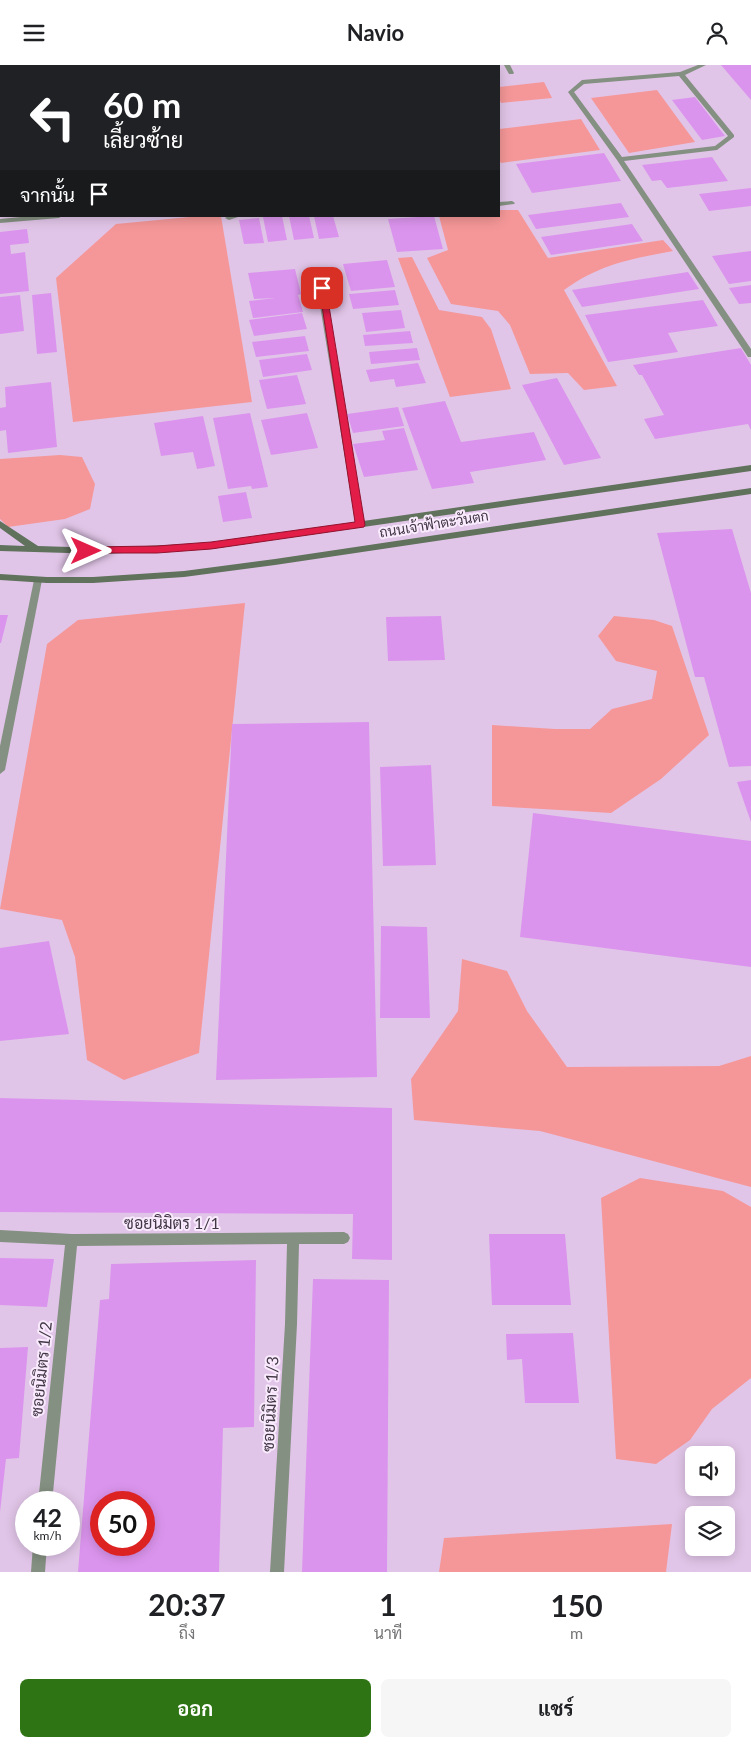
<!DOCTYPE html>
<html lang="th">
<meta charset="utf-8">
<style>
body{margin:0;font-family:Lato,Sarabun,sans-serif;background:#f6f6f6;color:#202124;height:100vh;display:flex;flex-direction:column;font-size:19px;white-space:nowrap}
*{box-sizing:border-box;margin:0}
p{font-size:16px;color:#757577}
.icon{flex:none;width:28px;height:28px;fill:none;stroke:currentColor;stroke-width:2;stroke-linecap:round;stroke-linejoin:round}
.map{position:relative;height:1507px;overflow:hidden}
.panel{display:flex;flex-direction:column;background:#fff;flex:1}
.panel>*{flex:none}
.banner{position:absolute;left:0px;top:0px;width:500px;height:152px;box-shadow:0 2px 12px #0003;background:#202124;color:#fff;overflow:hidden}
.tools{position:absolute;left:685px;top:1381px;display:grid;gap:10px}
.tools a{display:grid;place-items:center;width:50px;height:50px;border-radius:8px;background:#fff;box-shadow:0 2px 12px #0003;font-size:25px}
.speed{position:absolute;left:15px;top:1426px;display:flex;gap:10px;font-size:25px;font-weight:700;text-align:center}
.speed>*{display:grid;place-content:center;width:65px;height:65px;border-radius:50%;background:#fff;box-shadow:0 2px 12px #0003;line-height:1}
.speed small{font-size:12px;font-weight:400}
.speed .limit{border:8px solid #d22;background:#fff;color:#111}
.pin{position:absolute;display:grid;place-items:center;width:42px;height:42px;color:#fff;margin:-21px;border-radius:10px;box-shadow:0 2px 8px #0006}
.me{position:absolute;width:55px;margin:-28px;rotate:90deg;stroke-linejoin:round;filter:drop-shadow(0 0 4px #0008)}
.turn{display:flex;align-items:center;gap:18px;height:105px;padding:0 20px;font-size:22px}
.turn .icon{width:65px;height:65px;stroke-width:2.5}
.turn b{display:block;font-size:35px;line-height:42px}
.then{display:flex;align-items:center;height:48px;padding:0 20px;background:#0003;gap:10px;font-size:19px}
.eta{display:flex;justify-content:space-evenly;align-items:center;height:85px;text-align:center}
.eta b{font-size:30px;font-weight:700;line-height:35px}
.action{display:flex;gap:10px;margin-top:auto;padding:10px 20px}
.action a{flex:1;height:58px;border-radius:8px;background:#2e7414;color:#fff;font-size:20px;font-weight:700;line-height:58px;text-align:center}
.action a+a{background:#f6f6f6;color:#202124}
header{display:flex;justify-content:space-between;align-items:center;height:65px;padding:0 20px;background:#fff;font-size:22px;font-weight:700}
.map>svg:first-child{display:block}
</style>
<header><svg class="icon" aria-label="menu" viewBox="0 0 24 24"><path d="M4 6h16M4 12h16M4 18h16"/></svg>Navio<svg class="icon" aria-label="person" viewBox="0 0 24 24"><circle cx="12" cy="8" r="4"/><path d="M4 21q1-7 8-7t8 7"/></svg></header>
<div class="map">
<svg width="751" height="1507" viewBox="0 0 751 1507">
<rect width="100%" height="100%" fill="#e1c5e8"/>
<!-- green -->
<g fill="#f59798">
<polygon points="544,17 552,33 501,38 499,33 499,22"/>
<polygon points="657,25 695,77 629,88 591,33"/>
<polygon points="581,54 600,85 501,98 499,95 499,64"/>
<path d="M 499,145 L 518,145 L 548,193 L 663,175 L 673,186 C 631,194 600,199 564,225 L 617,321 L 584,325 L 568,308 L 530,309 L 510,260 L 498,246 L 451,239 L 427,193 L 448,185 L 439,151 L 499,151 Z"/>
<polygon points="200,151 221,151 252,337 73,357 56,213 116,159"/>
<polygon points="412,192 439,245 482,252 491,264 511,324 450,332 398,193"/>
<polygon points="60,390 82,392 95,419 90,444 65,454 8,462 0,454 0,394"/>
<polygon points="245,538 199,988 124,1015 87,995 75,892 62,855 0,844 47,579 78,555"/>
<polygon points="614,551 654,555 672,561 709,670 661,714 611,748 492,741 492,660 555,664 590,664 612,644 652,634 657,606 616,596 598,571"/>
<polygon points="462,894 507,906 527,946 567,1002 719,1001 751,991 751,1122 540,1066 414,1055 411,1014 458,946"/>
<polygon points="640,1113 723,1126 751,1142 751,1313 712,1344 690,1375 656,1399 616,1394 601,1133"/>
<polygon points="672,1459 666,1507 439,1507 444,1473"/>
</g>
<!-- building -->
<g fill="#db94ed" fill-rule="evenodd">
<polygon points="721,0 751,0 751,35"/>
<polygon points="695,32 725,71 702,75 672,35"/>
<polygon points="604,88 621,116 532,128 516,99"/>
<polygon points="712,92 728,116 667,123 661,115 652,116 642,100"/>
<polygon points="751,123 751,141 709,146 699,129"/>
<polygon points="621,138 629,152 536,164 528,150"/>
<polygon points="282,151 287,175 268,177 263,152"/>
<polygon points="289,151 309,151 314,173 294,175"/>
<polygon points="314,151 333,151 339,172 319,174"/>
<polygon points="434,151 443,184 397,187 388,154"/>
<polygon points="259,153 264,178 244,179 239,155"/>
<polygon points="632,159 643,176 551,190 541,172"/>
<polygon points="27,164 29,178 10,180 11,189 25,187 29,226 0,229 0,167"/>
<polygon points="751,186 751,216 729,219 712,191"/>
<polygon points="387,195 395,222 351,226 343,199"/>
<polygon points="295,204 301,229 298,230 303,247 253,253 249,236 275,233 254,234 248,208"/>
<polygon points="688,207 699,224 582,242 572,225"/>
<polygon points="751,220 751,238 739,239 729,223"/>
<polygon points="395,225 399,240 353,244 349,229"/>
<polygon points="51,228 57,287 37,289 32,230"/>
<polygon points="20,230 24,266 0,269 0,232"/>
<polygon points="703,235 718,261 668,268 678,287 608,297 585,250"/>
<polygon points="401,245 405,263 366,267 362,248"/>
<polygon points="302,248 307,264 254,271 249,255"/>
<polygon points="410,266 413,278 365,281 363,270"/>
<polygon points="305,271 309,286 256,292 252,277"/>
<polygon points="417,283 420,295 371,299 369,287"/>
<polygon points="741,283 751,300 751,365 748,359 655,374 644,354 664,350 642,310 639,310 633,300"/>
<polygon points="307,289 312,305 263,312 259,295"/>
<polygon points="418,298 426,318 396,322 394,314 370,317 366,305"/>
<polygon points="297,310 306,339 267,344 259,315"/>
<polygon points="557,313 601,393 564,400 522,320"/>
<polygon points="51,317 57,382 8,388 6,365 0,366 0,343 6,342 5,322"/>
<polygon points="445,336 461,377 534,367 546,395 470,407 474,418 432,424 402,343"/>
<polygon points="398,342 404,361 353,368 347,349"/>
<polygon points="250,348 268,422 252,424 251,421 228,424 213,353"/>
<polygon points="307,348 318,383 271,390 261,355"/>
<polygon points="203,351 215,401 197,404 193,387 161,391 154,358"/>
<polygon points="404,363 418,405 364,412 353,379 385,375 382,366"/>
<polygon points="246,427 252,453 223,457 218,431"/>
<polygon points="732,464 751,528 751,701 729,702 704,612 695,612 657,468"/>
<polygon points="0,550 8,550 1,578 0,578"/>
<polygon points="441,551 445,595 388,596 386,552"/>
<polygon points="369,657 377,1012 216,1015 232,659"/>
<polygon points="431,700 436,800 383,801 380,702"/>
<polygon points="751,715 751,757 737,717"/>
<polygon points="533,748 751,776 751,902 520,872"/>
<polygon points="381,861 427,862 430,953 380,953"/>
<polygon points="49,876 69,969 0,976 0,883"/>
<polygon points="0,1033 392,1043 392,1195 352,1194 353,1149 0,1147"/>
<polygon points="489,1169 565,1169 571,1240 492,1240"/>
<polygon points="0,1193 54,1194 47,1242 0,1240"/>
<path d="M 256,1195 L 254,1362 L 223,1363 L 219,1507 L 78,1507 L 100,1235 L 109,1234 L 111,1199 ZM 101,1438 L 144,1438 L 144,1480 L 101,1480 Z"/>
<polygon points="313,1214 389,1215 387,1507 302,1507"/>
<polygon points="573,1268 579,1338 525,1338 522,1294 507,1295 506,1269"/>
<polygon points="28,1282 19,1393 6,1394 0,1447 0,1283"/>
</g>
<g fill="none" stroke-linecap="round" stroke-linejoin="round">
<!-- lane -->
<g fill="#849081" fill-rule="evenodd">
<polygon points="504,0 510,0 514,8 513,9 509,9"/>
<path d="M 698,0 L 706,0 L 685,10 L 734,70 L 734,72 L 717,85 L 624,96 L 751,284 L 751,292 L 748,292 L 617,95 L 568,27 L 582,15 L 680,7 ZM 679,11 L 728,71 L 715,81 L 622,92 L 574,27 L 584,19 Z"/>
<rect x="0" y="43" width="1" height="4"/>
<polygon points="512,136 515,138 514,139 499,141 499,137"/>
<polygon points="31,151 62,151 59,153 0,158 0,154"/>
<polygon points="228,151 241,151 229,155 225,153"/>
</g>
<!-- street -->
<g fill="#849081" fill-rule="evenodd">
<polygon points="315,202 322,204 364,460 360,463 356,460 314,204"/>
<polygon points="38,512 42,515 5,705 0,709 0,681 34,515"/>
<polygon points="0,1165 72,1169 344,1167 348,1169 350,1173 348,1177 344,1179 299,1179 297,1259 284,1507 270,1507 285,1259 287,1179 77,1181 52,1438 38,1438 65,1180 0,1177"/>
<polygon points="33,1480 47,1480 45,1507 31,1507"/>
</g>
<!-- secondary -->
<g fill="#60715c" fill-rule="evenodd">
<polygon points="751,400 751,406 211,484 102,489 0,486 0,480 25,481 0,463 0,456 38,481 102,483 211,478"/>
<polygon points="751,423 751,429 275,500 184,512 93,518 47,518 0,515 0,509 47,512 93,512 184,506 275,494"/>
</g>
</g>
<!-- route -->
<polygon fill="#e11d48" stroke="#92132f" points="319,221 326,223 365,460 364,462 211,484 157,488 83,488 83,483 86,482 157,481 211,477 355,457"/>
<g text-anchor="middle" stroke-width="4" stroke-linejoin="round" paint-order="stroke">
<!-- street labels -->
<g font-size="14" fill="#423745" stroke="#f9ebfd">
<text transform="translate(434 459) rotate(-9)" y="5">ถนนเจ้าฟ้าตะวันตก</text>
</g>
<!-- near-street labels -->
<g font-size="16" fill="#423745" stroke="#f9ebfd">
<text x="172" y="1164">ซอยนิมิตร 1/1</text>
<text transform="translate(41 1304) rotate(-84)" y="6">ซอยนิมิตร 1/2</text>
<text transform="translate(270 1339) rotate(-87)" y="6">ซอยนิมิตร 1/3</text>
</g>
</g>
</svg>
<div class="tools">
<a><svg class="icon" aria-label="sound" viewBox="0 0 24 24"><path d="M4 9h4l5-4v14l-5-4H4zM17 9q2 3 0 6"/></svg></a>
<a><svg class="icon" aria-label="layers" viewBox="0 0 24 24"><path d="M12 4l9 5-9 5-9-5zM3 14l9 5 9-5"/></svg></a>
</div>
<div class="speed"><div>42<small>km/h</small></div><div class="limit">50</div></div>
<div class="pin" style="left:322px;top:223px;background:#d93025"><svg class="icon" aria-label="arrive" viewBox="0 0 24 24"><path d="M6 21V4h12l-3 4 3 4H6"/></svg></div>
<svg class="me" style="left:86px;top:486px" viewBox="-20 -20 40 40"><path d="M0-17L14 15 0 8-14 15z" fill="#e11d48" stroke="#fff" stroke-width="4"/></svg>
<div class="banner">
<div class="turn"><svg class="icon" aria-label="left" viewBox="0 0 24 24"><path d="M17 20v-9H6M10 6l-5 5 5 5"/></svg><div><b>60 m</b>เลี้ยวซ้าย</div></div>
<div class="then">จากนั้น<svg class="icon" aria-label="arrive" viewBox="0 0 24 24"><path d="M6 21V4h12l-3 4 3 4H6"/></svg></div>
</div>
</div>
<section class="panel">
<div class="eta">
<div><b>20:37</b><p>ถึง</p></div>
<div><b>1</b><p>นาที</p></div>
<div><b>150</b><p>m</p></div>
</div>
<div class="action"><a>ออก</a><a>แชร์</a></div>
</section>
